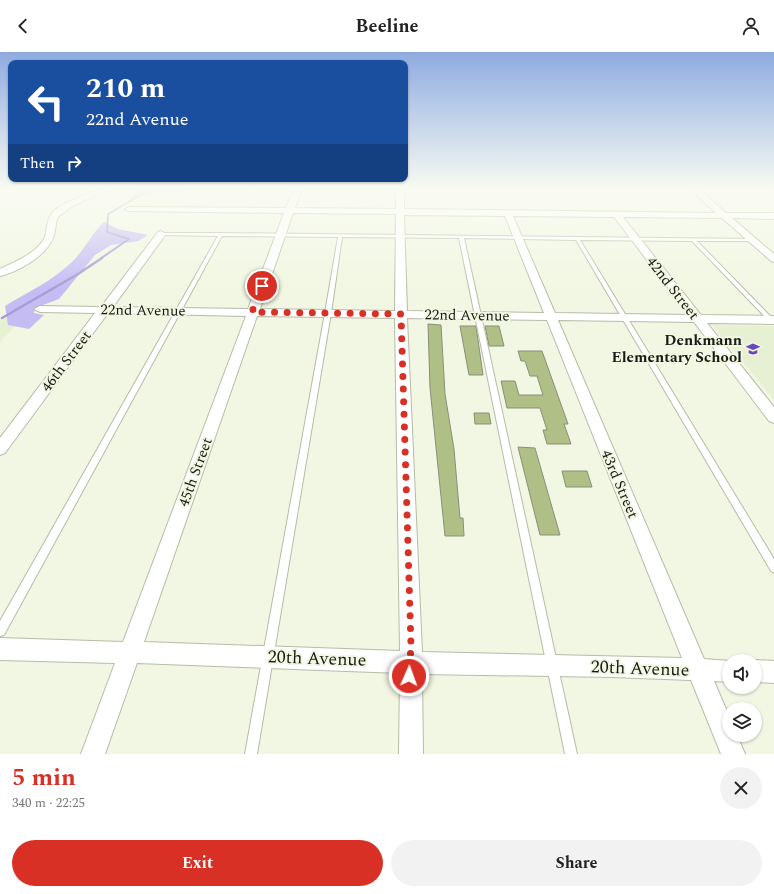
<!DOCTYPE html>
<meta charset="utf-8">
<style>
body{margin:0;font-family:Spectral,serif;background:#f2f2f2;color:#222;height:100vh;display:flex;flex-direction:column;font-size:15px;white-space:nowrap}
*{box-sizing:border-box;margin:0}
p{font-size:13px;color:#767676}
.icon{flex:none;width:22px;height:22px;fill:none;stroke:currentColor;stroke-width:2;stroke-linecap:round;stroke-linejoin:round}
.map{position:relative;height:702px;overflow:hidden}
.drawer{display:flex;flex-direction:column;background:#fff;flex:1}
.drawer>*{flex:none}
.banner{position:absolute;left:8px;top:8px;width:400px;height:122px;border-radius:8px;box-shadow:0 1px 3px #0004;background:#1a4fa0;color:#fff;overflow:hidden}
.buttons{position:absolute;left:722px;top:602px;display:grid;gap:8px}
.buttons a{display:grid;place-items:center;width:40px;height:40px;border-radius:50%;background:#fff;box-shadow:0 1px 3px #0004;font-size:20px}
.pin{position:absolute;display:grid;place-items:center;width:34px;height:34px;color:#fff;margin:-17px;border:2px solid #fff;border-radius:50%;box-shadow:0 1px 4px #0007}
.me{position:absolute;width:44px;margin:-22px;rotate:2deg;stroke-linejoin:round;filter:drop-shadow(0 0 3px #0008)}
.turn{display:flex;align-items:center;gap:14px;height:84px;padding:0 12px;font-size:18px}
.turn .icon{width:52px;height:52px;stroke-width:2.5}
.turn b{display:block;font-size:28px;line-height:34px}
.then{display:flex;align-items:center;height:38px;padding:0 12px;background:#0003;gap:8px;font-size:15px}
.round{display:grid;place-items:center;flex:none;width:42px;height:42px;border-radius:21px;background:#f2f2f2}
.summary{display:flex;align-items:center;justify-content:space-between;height:68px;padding:0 12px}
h1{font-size:24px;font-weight:700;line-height:30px;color:#d93025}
.primary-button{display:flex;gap:8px;margin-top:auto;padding:8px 12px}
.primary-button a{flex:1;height:46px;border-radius:24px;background:#d93025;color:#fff;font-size:16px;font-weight:700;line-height:46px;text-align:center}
.primary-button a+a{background:#f2f2f2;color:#222}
header{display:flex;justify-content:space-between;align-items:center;height:52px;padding:0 12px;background:#fff;font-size:18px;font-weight:700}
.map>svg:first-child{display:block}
</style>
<header><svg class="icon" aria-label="back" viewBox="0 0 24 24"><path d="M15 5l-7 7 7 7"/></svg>Beeline<svg class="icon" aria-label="person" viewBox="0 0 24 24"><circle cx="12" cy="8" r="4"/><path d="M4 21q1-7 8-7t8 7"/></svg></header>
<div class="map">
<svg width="774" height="702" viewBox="0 0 774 702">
<rect width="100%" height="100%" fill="#f1f7e2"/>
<!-- built -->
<g fill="#e7f0d3">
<polygon points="26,263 0,290 0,267"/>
<polygon points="712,273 774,274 774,348 752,321"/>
</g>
<!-- forest -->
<g fill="#c6bcf4">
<polygon points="141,138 181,138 180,142 149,142 130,147"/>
<path d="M 104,170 L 118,177 L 148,183 L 138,189 L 111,193 L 95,203 L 59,247 L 35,256 L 34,261 L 44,263 L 29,277 L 8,273 L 5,254 C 28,240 54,228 73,209 C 85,197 92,181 104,170 Z"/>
</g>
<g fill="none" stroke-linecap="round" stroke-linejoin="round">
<!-- stream-far1 -->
<polyline stroke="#a79dd4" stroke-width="2" points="100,207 129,187 107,180 108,162 144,141 145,138"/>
<!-- stream -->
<polyline stroke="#a79dd4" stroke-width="2.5" points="2,266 78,222 102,206"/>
</g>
<!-- building -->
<g fill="#afbf86" stroke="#898f7b">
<polygon points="428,272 441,273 445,342 454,397 460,466 463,466 464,484 445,484 430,336"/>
<polygon points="460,274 476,274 483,323 469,323"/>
<polygon points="485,274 499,274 504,294 489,294"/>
<polygon points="518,299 542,299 568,372 564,372 571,392 547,392 543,378 547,378 540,356 507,356 501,329 515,329 519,343 543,343 537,324 530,324 525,309 521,309"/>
<polygon points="474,361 489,361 491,372 475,372"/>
<polygon points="518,395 535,396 560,483 540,483"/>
<polygon points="562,419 587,419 592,435 566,435"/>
</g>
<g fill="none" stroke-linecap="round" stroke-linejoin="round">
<!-- service casing -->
<g stroke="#b6bca7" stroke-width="2">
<polygon id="service" points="159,181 221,181 755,187 755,189 697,189 773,267 773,269 769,269 692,189 580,188 774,507 774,521 771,519 576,188 464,186 577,702 565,702 459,186 342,185 331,261 257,702 245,702 325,261 338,185 222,184 4,583 0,584 0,569 218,184 161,183 159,182"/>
</g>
<!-- minor casing -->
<g stroke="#b6bca7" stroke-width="2">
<g id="minor">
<path d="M 96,138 L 106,138 L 71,155 L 58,165 C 55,171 56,179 53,186 C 46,204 18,220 0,224 L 0,217 C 14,210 38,201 45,185 C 48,175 46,167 54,159 C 66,148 82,146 96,138 Z"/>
<path d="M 293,138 L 301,138 L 295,156 L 396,157 L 396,138 L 404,138 L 404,157 L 716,161 L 691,138 L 700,138 L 726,161 L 774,161 L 774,167 L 732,166 L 774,202 L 774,210 L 771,209 L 722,166 L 623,165 L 701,263 L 774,264 L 774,272 L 707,271 L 774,355 L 774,371 L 769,369 L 694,270 L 558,268 L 704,607 L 731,609 L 729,609 L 729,630 L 714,629 L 729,664 L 729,683 L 737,683 L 745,702 L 721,702 L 691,628 L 611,625 L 422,622 L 423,702 L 399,702 L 400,621 L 137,611 L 105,702 L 81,702 L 115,611 L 0,608 L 0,586 L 123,590 L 246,264 L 108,261 L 5,401 L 0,403 L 0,386 L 95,261 L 40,260 L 34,257 L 40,254 L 101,255 L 158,180 L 161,179 L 166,182 L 113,255 L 248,257 L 284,161 L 129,159 L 125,157 L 129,155 L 286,156 ZM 293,161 L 396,162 L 395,259 L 260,257 ZM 404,163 L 505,164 L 544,261 L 407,259 ZM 513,164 L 614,165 L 689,263 L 555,261 ZM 257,264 L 395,266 L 400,599 L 144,590 ZM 407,266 L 547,268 L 682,606 L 422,600 Z"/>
<polygon points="755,608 774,609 774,631 755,630 755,609 753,609"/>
</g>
</g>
<!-- service -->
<use href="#service" fill="#fff" fill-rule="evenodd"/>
<!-- minor -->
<use href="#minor" fill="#fff" fill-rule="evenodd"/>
</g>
<!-- sky -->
<linearGradient id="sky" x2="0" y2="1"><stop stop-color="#8eabe0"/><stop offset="0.58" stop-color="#f9fbf2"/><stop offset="1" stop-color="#f9fbf2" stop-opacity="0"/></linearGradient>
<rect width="774" height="237" fill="url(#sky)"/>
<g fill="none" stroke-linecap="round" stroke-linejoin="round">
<!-- route -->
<polyline stroke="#d93025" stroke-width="7" stroke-dasharray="0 12.6" points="262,234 252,260 401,262 411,594 409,624"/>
</g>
<!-- icons -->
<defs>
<g id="school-bare" transform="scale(1.08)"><path d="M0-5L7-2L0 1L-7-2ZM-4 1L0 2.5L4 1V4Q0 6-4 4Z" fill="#6a46bf" stroke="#f1f7e2" stroke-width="2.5" paint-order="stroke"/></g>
</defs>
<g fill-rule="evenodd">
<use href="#school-bare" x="753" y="297"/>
</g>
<g text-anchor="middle" stroke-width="4" stroke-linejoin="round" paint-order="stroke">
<!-- street labels -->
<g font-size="15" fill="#191c14" stroke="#f1f7e2">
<text transform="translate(673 236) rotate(52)" y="5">42nd Street</text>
<text transform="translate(143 258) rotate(1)" y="5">22nd Avenue</text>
<text transform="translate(467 263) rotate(1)" y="5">22nd Avenue</text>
<text transform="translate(66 309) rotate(-53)" y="5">46th Street</text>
<text transform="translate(195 420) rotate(-70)" y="5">45th Street</text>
<text transform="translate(620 432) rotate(67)" y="5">43rd Street</text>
</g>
<!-- poi labels -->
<g font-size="15" font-weight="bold" fill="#191c14" stroke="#f1f7e2" text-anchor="end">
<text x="742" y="293">Denkmann<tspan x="742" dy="17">Elementary School</tspan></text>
</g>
<!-- near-street labels -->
<g font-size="18" fill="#191c14" stroke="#f1f7e2">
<text transform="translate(317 606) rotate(2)" y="6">20th Avenue</text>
<text transform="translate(640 616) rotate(2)" y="6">20th Avenue</text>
</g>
</g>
</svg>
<div class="buttons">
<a><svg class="icon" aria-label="sound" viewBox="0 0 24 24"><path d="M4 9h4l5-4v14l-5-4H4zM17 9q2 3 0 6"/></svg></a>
<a><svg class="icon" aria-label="layers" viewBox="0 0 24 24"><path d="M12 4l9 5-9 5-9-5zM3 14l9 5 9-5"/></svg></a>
</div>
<div class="pin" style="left:262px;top:234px;background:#d93025"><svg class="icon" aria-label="arrive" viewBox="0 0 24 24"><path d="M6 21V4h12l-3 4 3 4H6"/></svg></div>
<svg class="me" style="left:409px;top:624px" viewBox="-20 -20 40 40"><circle r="17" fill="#d93025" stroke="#fff" stroke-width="3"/><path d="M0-11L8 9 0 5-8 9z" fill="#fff"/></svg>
<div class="banner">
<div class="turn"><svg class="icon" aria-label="left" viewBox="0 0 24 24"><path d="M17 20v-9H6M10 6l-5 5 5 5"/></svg><div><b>210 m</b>22nd Avenue</div></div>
<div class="then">Then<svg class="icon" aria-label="right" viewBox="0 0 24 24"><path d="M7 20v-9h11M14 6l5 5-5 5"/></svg></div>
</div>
</div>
<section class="drawer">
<div class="summary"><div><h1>5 min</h1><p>340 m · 22:25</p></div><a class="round"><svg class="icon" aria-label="close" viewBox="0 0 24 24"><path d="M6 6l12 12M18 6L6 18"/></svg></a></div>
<div class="primary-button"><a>Exit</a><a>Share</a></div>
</section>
